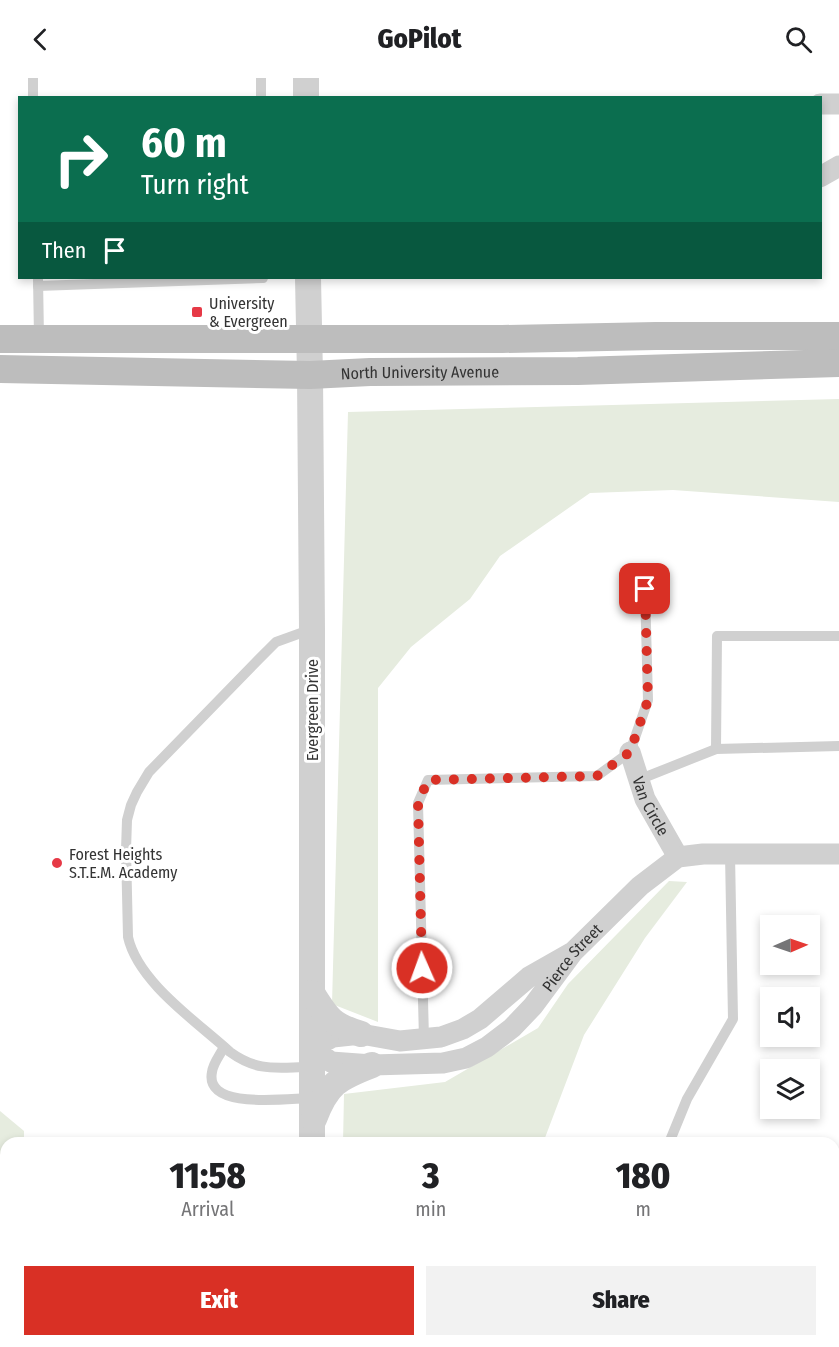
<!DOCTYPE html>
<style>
body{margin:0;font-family:"Fira Sans Condensed",sans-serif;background:#f2f2f2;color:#202124;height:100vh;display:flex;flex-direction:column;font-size:22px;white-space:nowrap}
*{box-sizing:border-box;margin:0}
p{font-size:20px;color:#757577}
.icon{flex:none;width:33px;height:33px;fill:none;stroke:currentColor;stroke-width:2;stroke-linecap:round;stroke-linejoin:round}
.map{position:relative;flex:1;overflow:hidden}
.side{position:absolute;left:0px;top:1059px;width:840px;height:210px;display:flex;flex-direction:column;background:#fff;border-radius:18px 18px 0 0;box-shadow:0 3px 9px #0003}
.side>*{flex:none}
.top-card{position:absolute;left:18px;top:18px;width:804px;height:183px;border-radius:0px;box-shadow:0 3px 9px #0003;background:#0b6e4f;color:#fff;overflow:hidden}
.needle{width:39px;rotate:88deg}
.buttons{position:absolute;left:760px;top:837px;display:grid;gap:12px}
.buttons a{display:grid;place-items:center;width:60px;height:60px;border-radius:0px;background:#fff;box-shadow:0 3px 9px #0003;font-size:30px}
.pin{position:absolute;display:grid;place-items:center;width:51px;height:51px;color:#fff;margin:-26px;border-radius:12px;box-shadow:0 3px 9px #0006}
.me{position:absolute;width:66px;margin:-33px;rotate:358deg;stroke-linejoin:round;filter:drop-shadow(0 0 4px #0008)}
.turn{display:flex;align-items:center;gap:21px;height:126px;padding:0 24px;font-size:27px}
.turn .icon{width:78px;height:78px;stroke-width:2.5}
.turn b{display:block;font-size:42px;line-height:51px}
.then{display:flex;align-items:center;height:57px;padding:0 24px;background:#0003;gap:12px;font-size:22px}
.eta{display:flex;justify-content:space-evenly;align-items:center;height:102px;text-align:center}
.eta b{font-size:36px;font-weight:800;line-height:42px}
.primary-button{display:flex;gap:12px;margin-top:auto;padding:12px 24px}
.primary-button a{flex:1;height:69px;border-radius:0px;background:#d93025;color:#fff;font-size:24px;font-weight:800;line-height:69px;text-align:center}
.primary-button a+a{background:#f2f2f2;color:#202124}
header{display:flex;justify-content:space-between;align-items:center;height:78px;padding:0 24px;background:#fff;font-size:27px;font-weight:800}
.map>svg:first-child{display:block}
</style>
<header><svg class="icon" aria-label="back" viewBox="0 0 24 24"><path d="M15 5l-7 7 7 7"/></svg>GoPilot<svg class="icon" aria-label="search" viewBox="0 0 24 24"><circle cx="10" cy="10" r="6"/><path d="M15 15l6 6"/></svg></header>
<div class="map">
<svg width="839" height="1269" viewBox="0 0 839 1269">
<rect width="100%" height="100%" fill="#fff"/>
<!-- green -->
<g fill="#e6ecdf">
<polygon points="839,321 839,424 673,412 590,415 500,478 470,521 411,569 378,610 378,944 332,926 348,334"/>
<polygon points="669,803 687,804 645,860 584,957 543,1065 343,1065 344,1016 445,1004 538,950 568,906"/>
<polygon points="0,1033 24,1053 24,1065 6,1065 6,1166 0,1166"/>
<polygon points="340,1263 402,1263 406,1269 340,1269"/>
</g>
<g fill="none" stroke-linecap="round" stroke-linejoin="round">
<!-- service -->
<g stroke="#d0d0d0" stroke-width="10">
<polyline points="33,0 33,20"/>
<polyline points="261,0 261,20"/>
<polyline points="38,200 39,259"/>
<polyline points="38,208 263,200"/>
<polyline points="716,671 717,558 839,558"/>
<polyline points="638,702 716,671 839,668"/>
<polyline points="424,961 418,725 428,702 597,698 630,674 648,622 645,511"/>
<path d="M 224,969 C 220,977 213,985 212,994 C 204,1033 289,1020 312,1020"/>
<path d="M 311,989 C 278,989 259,995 230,974 C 196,943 138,904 128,859 L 126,772 L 127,742 L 131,727 L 137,714 L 149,694 L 259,581 L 276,564 L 312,551"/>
<polyline points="669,1065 687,1021 733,941 730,776"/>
<polyline points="0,1219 6,1219"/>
<polyline points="57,1263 57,1269"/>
<polyline points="538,1263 546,1269"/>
<polyline points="643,1263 643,1269"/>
<polyline points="756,1269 764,1268"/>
</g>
<!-- minor -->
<g stroke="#d0d0d0" stroke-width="21">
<polyline points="820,26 839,26"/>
<polyline points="820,99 839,88"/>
<path id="s1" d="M 630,674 L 645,721 L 678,779"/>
<path id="s2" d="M 573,874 L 529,899 L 480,941 L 463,951 L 441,959 L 400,963 L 361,956 L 333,959 L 312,970 L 331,984 L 372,987 L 443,985 L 466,980 L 487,969 L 512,950 L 533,928 L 573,874 L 640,808 L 678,779 L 703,776 L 839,776"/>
</g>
<!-- tertiary -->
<g stroke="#d0d0d0" stroke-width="26">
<polyline points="306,0 306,20"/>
<polyline points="308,200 310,297 312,551 312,1065"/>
<path d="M 312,915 C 328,941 332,947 361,956"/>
<path d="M 314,1041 C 327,1006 338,1000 372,987"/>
<polyline points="311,1269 312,1263"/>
</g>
<!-- secondary -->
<g stroke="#bdbdbd" stroke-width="28">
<polyline points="0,261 502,261 656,258 839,258"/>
<path id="s3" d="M 0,291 L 310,297 L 370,294 L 578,293 L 839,285"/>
</g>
</g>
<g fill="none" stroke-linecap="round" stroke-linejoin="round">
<!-- route -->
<polyline stroke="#d93025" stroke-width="10" stroke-dasharray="0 18" points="422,890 418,725 428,702 597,698 630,674 648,622 645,511"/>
</g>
<!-- markers -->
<g fill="#e63946" stroke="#fff" stroke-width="2">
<rect x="191" y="228" width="12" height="12" rx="3"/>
<circle cx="57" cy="785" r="6"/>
</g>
<g text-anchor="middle" stroke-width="6" stroke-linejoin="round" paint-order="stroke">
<!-- poi labels -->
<g font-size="16" fill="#333" stroke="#fff" text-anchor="start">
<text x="209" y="231">University<tspan x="209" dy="18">&amp; Evergreen</tspan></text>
<text x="69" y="782">Forest Heights<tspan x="69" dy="18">S.T.E.M. Academy</tspan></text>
</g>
<!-- street labels -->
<g font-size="16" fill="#333" stroke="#fff">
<text dy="6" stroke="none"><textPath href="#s3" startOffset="420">North University Avenue</textPath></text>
<text transform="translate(312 632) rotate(-90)" y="6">Evergreen Drive</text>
<text dy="6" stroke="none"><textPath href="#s1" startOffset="58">Van Circle</textPath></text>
<text dy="6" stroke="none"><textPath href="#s2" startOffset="598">Pierce Street</textPath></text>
</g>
</g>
</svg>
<div class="buttons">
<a><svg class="needle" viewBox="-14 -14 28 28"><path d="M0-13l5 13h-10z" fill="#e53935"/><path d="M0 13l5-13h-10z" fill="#757577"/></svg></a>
<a><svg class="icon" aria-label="sound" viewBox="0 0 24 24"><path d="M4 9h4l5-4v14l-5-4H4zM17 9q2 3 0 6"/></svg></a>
<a><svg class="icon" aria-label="layers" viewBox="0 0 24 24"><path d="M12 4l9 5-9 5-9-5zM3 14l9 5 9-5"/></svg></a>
</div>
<div class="pin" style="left:645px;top:511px;background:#d93025"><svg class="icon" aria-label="arrive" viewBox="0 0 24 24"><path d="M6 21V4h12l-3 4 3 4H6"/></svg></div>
<svg class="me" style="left:422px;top:890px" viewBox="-20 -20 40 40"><circle r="17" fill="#d93025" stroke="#fff" stroke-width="3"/><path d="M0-11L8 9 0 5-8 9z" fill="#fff"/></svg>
<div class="top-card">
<div class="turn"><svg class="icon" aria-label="right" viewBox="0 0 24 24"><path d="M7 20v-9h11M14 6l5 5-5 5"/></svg><div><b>60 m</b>Turn right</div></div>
<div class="then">Then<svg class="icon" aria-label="arrive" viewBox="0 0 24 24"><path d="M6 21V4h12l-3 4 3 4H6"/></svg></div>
</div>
<section class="side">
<div class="eta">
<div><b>11:58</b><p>Arrival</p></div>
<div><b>3</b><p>min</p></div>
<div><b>180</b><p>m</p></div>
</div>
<div class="primary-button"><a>Exit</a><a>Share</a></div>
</section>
</div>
